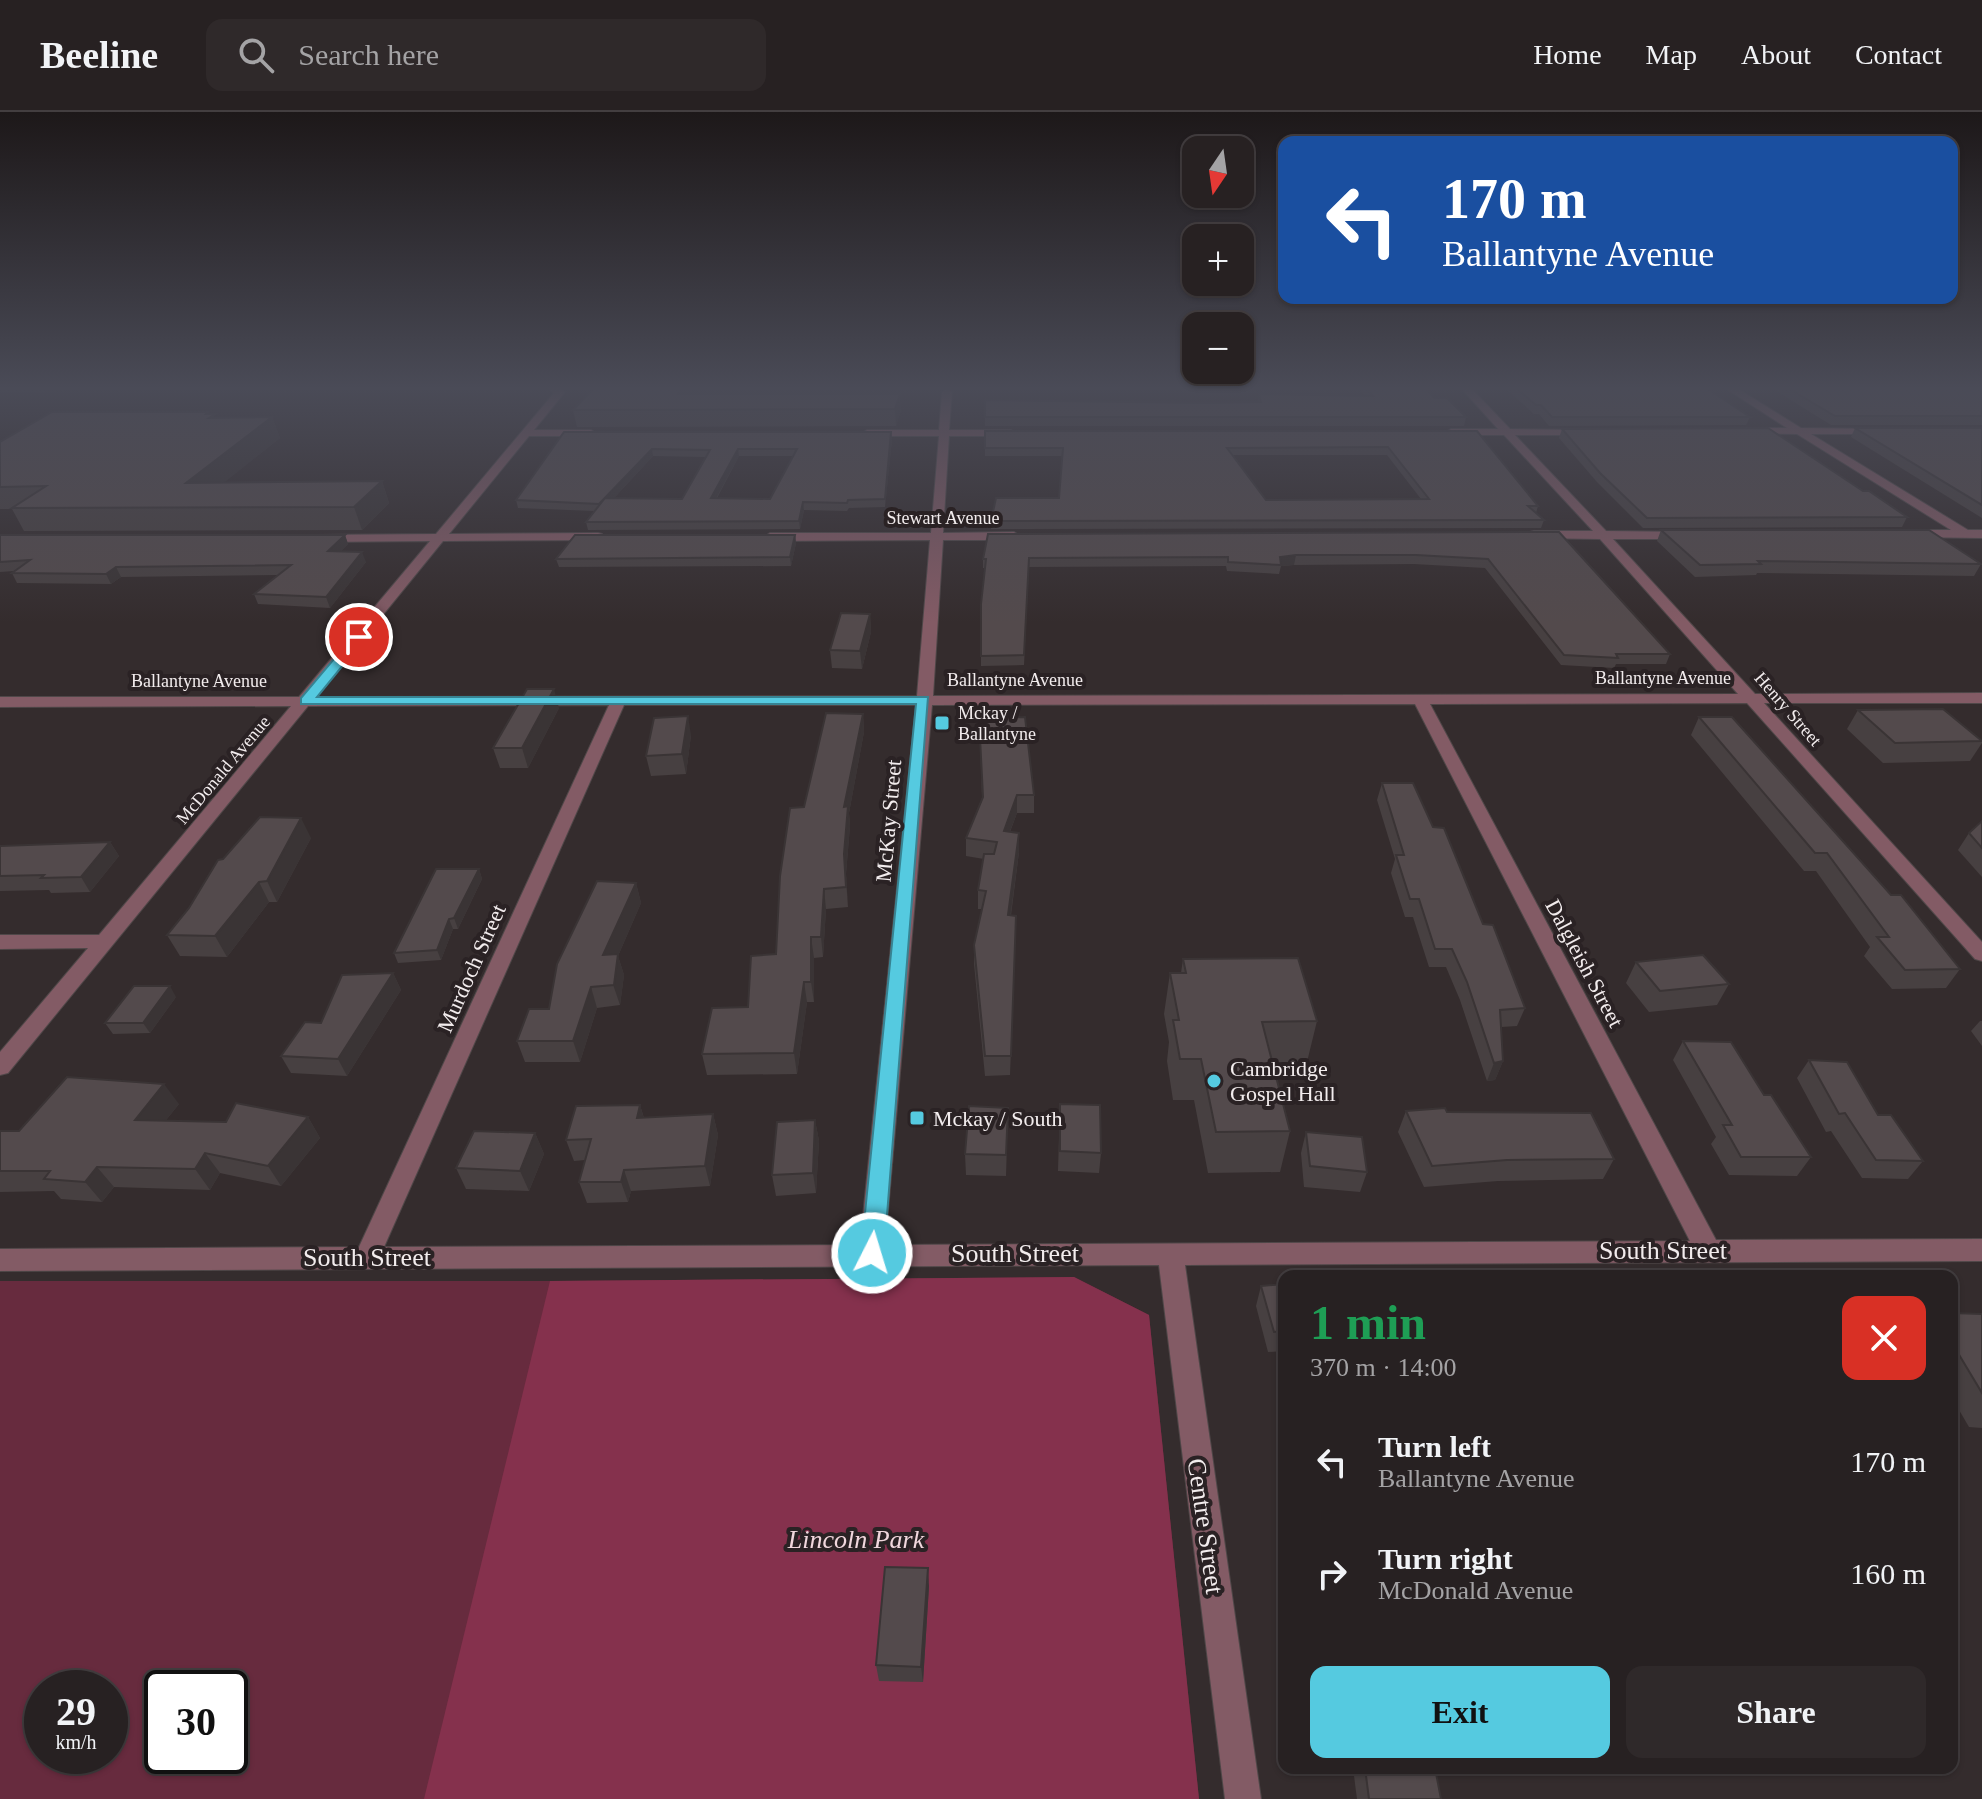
<!DOCTYPE html>
<meta charset="utf-8">
<style>
body{margin:0;font-family:Georgia,serif;background:#2f292a;color:#f1f3f6;height:100vh;display:flex;flex-direction:column;font-size:30px;white-space:nowrap}
*{box-sizing:border-box;margin:0}
p{font-size:26px;color:#a4a3a5}
.icon{flex:none;width:44px;height:44px;fill:none;stroke:currentColor;stroke-width:2;stroke-linecap:round;stroke-linejoin:round}
.map{position:relative;flex:1;overflow:hidden}
.side{position:absolute;left:1278px;top:1158px;width:680px;height:504px;display:flex;flex-direction:column;background:#272122;border-radius:16px;box-shadow:0 2px 6px #0004,0 0 0 2px #433e40}
.side>*{flex:none}
.top-card{position:absolute;left:1278px;top:24px;width:680px;height:168px;border-radius:16px;box-shadow:0 2px 6px #0004,0 0 0 2px #433e40;background:#1a4fa0;color:#fff;overflow:hidden}
.needle{width:52px;rotate:193deg}
.controls{position:absolute;left:1182px;top:24px;display:grid;gap:16px}
.controls a{display:grid;place-items:center;width:72px;height:72px;border-radius:16px;background:#272122;box-shadow:0 2px 6px #0004,0 0 0 2px #433e40;font-size:40px}
.speed{position:absolute;left:24px;top:1558px;display:flex;gap:16px;font-size:40px;font-weight:700;text-align:center}
.speed>*{display:grid;place-content:center;width:104px;height:104px;border-radius:50%;background:#272122;box-shadow:0 2px 6px #0004,0 0 0 2px #433e40;line-height:1}
.speed small{font-size:20px;font-weight:400}
.speed .limit{border:4px solid #111;border-radius:12px;background:#fff;color:#111}
.pin{position:absolute;display:grid;place-items:center;width:68px;height:68px;color:#fff;margin:-34px;border:4px solid #fff;border-radius:50%;box-shadow:0 2px 8px #0007}
.me{position:absolute;width:88px;margin:-44px;rotate:5deg;stroke-linejoin:round;filter:drop-shadow(0 0 6px #0008)}
.turn{display:flex;align-items:center;gap:28px;height:168px;padding:0 32px;font-size:36px}
.turn .icon{width:104px;height:104px;stroke-width:2.5}
.turn b{display:block;font-size:56px;line-height:68px}
.round{display:grid;place-items:center;flex:none;width:84px;height:84px;border-radius:16px;background:#2f292a}
.headline{display:flex;align-items:center;justify-content:space-between;height:136px;padding:0 32px}
h1{font-size:48px;font-weight:700;line-height:60px;color:#1e9e55}
.primary-button{display:flex;gap:16px;margin-top:auto;padding:16px 32px}
.primary-button a{flex:1;height:92px;border-radius:16px;background:#55cae0;color:#111;font-size:32px;font-weight:700;line-height:92px;text-align:center}
.primary-button a+a{background:#2f292a;color:#f1f3f6}
ul{padding:0;list-style:none}
li{display:flex;align-items:center;gap:24px;height:112px;padding:0 32px}
li div{flex:1}
li b{display:block;font-size:30px}
li em{font-style:normal}
header{display:flex;align-items:center;gap:48px;box-sizing:border-box;height:112px;padding:0 40px;background:#272122;border-bottom:2px solid #433e40}
header strong{font-size:38px}
nav{display:flex;gap:44px;margin-inline-start:auto;font-size:28px}
.search{width:560px;height:72px;background:#2f292a;display:flex;align-items:center;gap:20px;box-sizing:border-box;padding:0 28px;border-radius:16px;color:#a4a3a5;font-size:30px}
.map>svg:first-child{display:block}
</style>
<header>
<strong>Beeline</strong>
<div class="search"><svg class="icon" aria-label="search" viewBox="0 0 24 24"><circle cx="10" cy="10" r="6"/><path d="M15 15l6 6"/></svg>Search here</div>
<nav><a>Home</a><a>Map</a><a>About</a><a>Contact</a></nav>
</header>
<div class="map">
<svg width="1982" height="1687" viewBox="0 0 1982 1687">
<rect width="100%" height="100%" fill="#342c2d"/>
<!-- green -->
<path fill="#672b3e" fill-rule="evenodd" d="M 1074,1165 L 1149,1203 L 1199,1687 L 0,1687 L 0,1169 L 550,1169 ZM 42,1576 L 110,1576 L 110,1644 L 42,1644 ZM 162,1576 L 230,1576 L 230,1644 L 162,1644 Z"/>
<!-- forest -->
<polygon fill="#85314d" points="1074,1165 1149,1203 1199,1687 424,1687 550,1169"/>
<g fill="none" stroke-linecap="round" stroke-linejoin="round">
<!-- minor casing -->
<g stroke="#4f4748" stroke-width="2">
<g id="minor">
<path d="M 547,275 L 559,275 L 565,280 L 534,318 L 591,318 L 596,321 L 591,324 L 529,324 L 449,422 L 598,421 L 602,422 L 602,428 L 443,429 L 316,585 L 917,584 L 930,428 L 770,429 L 764,425 L 770,421 L 931,421 L 939,324 L 867,324 L 862,321 L 867,318 L 939,318 L 942,280 L 947,277 L 952,280 L 949,318 L 1011,318 L 1016,321 L 1011,324 L 949,324 L 943,421 L 1014,420 L 1020,424 L 1014,428 L 943,428 L 933,584 L 1738,582 L 1600,427 L 1530,426 L 1530,420 L 1534,419 L 1593,419 L 1504,323 L 1451,323 L 1446,320 L 1451,317 L 1498,317 L 1460,275 L 1470,275 L 1510,317 L 1591,318 L 1592,320 L 1587,323 L 1515,323 L 1606,419 L 1690,420 L 1690,426 L 1686,427 L 1613,427 L 1755,582 L 1982,581 L 1982,591 L 1764,591 L 1982,830 L 1982,849 L 1975,847 L 1747,591 L 1430,592 L 1716,1128 L 1982,1127 L 1982,1149 L 1185,1153 L 1261,1687 L 1225,1687 L 1159,1153 L 0,1159 L 0,1137 L 359,1135 L 609,593 L 308,594 L 8,961 L 0,963 L 0,940 L 88,836 L 0,837 L 0,823 L 99,823 L 291,594 L 0,595 L 0,585 L 299,585 L 430,429 L 318,430 L 312,426 L 314,423 L 436,422 L 554,281 ZM 1415,592 L 1690,1129 L 885,1133 L 932,593 ZM 624,593 L 916,593 L 860,1133 L 384,1135 Z"/>
<polygon points="1735,275 1801,316 1883,317 1883,321 1879,322 1811,322 1968,418 1982,418 1982,426 1906,425 1906,419 1910,418 1951,418 1797,322 1743,321 1743,317 1747,316 1787,316 1725,276"/>
</g>
</g>
<!-- minor -->
<use href="#minor" fill="#835b65" fill-rule="evenodd"/>
</g>
<!-- wall -->
<g fill="#474041" fill-rule="evenodd">
<polygon points="0,275 69,275 66,278 45,281 0,280"/>
<polygon points="691,275 688,282 901,298 896,314 577,315 573,298"/>
<polygon points="1358,275 1425,275 1434,286 1466,305 1464,314 985,314 985,288 1205,291 1258,290 1259,282 1365,284"/>
<polygon points="1504,275 1707,275 1706,276 1750,305 1746,313 1549,314 1539,302 1534,302"/>
<polygon points="1770,275 1982,275 1982,313 1831,313"/>
<polygon points="209,302 216,306 272,305 280,326 224,370 382,369 389,391 362,418 24,419 12,397 0,397 0,330"/>
<polygon points="1855,316 1982,316 1982,406 1851,325"/>
<polygon points="1562,317 1863,379 1907,405 1902,415 1643,416 1597,370 1559,326"/>
<path d="M 985,319 L 1477,319 L 1538,394 L 1536,401 L 1544,408 L 1541,416 L 991,417 L 991,409 L 1059,386 L 1062,344 L 985,344 ZM 1233,343 L 1387,343 L 1421,387 L 1266,388 Z"/>
<path d="M 564,320 L 892,327 L 885,395 L 849,396 L 847,399 L 804,398 L 800,417 L 588,418 L 586,410 L 594,399 L 518,396 L 516,388 ZM 653,344 L 705,345 L 682,387 L 614,386 ZM 739,344 L 793,344 L 770,387 L 717,386 Z"/>
<polygon points="1661,418 1981,452 1974,464 1757,461 1756,463 1695,465 1657,429"/>
<polygon points="1559,420 1670,542 1666,552 1616,552 1614,556 1561,553 1485,456 1414,452 1294,453 1281,454 1279,462 1227,459 1226,454 1029,455 1024,553 981,554 981,492 985,456 983,456 983,447"/>
<polygon points="0,423 345,423 348,432 341,439 366,450 330,496 258,492 254,482 278,463 121,465 111,472 17,471 12,461 14,459 0,460"/>
<polygon points="795,423 796,431 791,454 559,455 556,447"/>
<polygon points="870,502 871,520 862,557 832,556 830,538"/>
<polygon points="559,596 528,656 500,656 493,636"/>
<polygon points="1858,598 1982,629 1982,631 1970,649 1883,651 1847,617"/>
<polygon points="863,602 864,620 849,701 850,714 846,762 848,795 826,797 823,845 814,846 814,890 807,890 797,962 707,963 702,942 748,895 776,842 804,695"/>
<polygon points="1699,605 1891,783 1960,857 1946,876 1892,877 1864,844 1870,835 1816,759 1804,759 1691,623"/>
<polygon points="979,606 1034,683 1034,701 1017,701 1010,720 1019,721 1019,740 1011,803 1016,804 1010,963 985,964 974,852 974,833 982,797 978,797 978,778 984,747 966,744 966,726 982,686"/>
<polygon points="691,623 686,662 651,664 646,644"/>
<polygon points="1382,671 1433,715 1525,896 1517,914 1501,915 1503,949 1495,968 1487,969 1460,888 1446,855 1429,855 1413,805 1405,805 1391,761 1395,747 1377,688"/>
<polygon points="1982,709 1982,765 1958,738 1969,721"/>
<polygon points="311,726 277,790 269,790 227,845 180,844 167,823 189,796 223,747"/>
<polygon points="110,730 119,744 90,780 51,781 49,778 0,779 0,734"/>
<polygon points="479,757 482,767 458,817 453,817 441,848 398,851 394,841"/>
<polygon points="636,771 641,791 618,844 624,863 620,893 597,896 580,950 525,950 517,929 549,897"/>
<polygon points="1183,847 1317,909 1307,950 1273,951 1290,1019 1280,1060 1208,1061 1194,988 1173,988 1167,949 1169,930 1164,902 1170,861 1181,861"/>
<polygon points="1636,850 1729,872 1717,893 1649,900 1626,871"/>
<polygon points="393,861 401,878 347,964 291,961 281,944 321,911"/>
<polygon points="176,885 150,921 113,922 105,911"/>
<polygon points="1980,909 1982,909 1982,934 1971,919"/>
<polygon points="1683,929 1764,983 1811,1045 1797,1064 1729,1063 1711,1032 1716,1025 1673,948"/>
<polygon points="1809,948 1878,1003 1923,1049 1908,1067 1862,1066 1831,1019 1826,1020 1797,966"/>
<polygon points="179,992 166,1008 226,1010 308,1005 320,1026 281,1074 220,1061 210,1078 114,1075 102,1090 61,1087 54,1079 0,1080 0,1019 19,1019"/>
<polygon points="1060,992 1101,1041 1099,1061 1058,1059"/>
<polygon points="640,993 644,1006 713,1002 718,1023 710,1074 631,1079 628,1090 587,1091 579,1070 585,1048 574,1049 566,1028"/>
<polygon points="1008,996 1006,1064 966,1063 965,1042"/>
<polygon points="1406,999 1447,1000 1614,1047 1603,1067 1498,1069 1424,1075 1398,1020"/>
<polygon points="815,1008 819,1029 816,1081 776,1084 772,1063"/>
<polygon points="1306,1020 1367,1060 1360,1080 1304,1075 1301,1041"/>
<polygon points="535,1021 544,1042 529,1079 466,1077 456,1056"/>
<polygon points="1284,1172 1284,1239 1268,1240 1256,1194 1261,1174"/>
<polygon points="1952,1201 1982,1202 1982,1316 1969,1315 1952,1286"/>
<polygon points="929,1474 923,1570 879,1569 876,1553"/>
<polygon points="1353,1656 1435,1656 1441,1687 1357,1687"/>
</g>
<!-- shaded-wall -->
<g fill="#3a3435">
<polygon points="42,275 69,275 66,278 45,281"/>
<polygon points="681,275 691,275 680,298 678,282"/>
<polygon points="900,282 901,298 896,314 895,297"/>
<polygon points="272,305 280,326 196,393 186,371"/>
<polygon points="891,320 892,327 885,395 885,387"/>
<polygon points="652,337 653,344 601,400 599,392"/>
<polygon points="738,337 739,344 712,394 711,386"/>
<polygon points="382,369 389,391 362,418 354,395"/>
<polygon points="803,390 804,398 800,417 799,409"/>
<polygon points="345,423 348,432 332,449 328,439"/>
<polygon points="795,423 796,431 791,454 790,445"/>
<polygon points="362,440 366,450 330,496 326,485"/>
<polygon points="1296,443 1294,453 1281,454 1280,445"/>
<polygon points="116,455 121,465 111,472 106,462"/>
<polygon points="870,502 871,520 862,557 860,539"/>
<polygon points="554,577 559,596 528,656 522,636"/>
<polygon points="863,602 864,620 849,701 850,714 846,762 848,795 844,742 844,695"/>
<polygon points="688,604 691,623 686,662 682,642"/>
<polygon points="1017,683 1017,701 1003,737 1004,719"/>
<polygon points="301,706 311,726 277,790 267,769"/>
<polygon points="1019,721 1019,740 1008,822 1008,803"/>
<polygon points="110,730 119,744 90,780 81,765"/>
<polygon points="479,757 482,767 458,817 454,806"/>
<polygon points="259,770 269,790 227,845 215,824"/>
<polygon points="636,771 641,791 618,844 624,863 620,893 603,843"/>
<polygon points="824,777 826,797 823,845 821,825"/>
<polygon points="449,807 453,817 441,848 437,838"/>
<polygon points="811,825 814,846 814,890 811,870"/>
<polygon points="393,861 401,878 347,964 338,947"/>
<polygon points="804,870 807,890 797,962 794,941"/>
<polygon points="170,874 176,885 150,921 143,911"/>
<polygon points="591,875 597,896 580,950 573,929"/>
<polygon points="1503,949 1495,968 1487,969 1494,951"/>
<polygon points="164,972 179,992 150,1028 135,1008"/>
<polygon points="640,993 646,1014 637,1006"/>
<polygon points="713,1002 718,1023 710,1074 705,1054"/>
<polygon points="308,1005 320,1026 281,1074 268,1054"/>
<polygon points="815,1008 819,1029 816,1081 813,1061"/>
<polygon points="535,1021 544,1042 529,1079 520,1059"/>
<polygon points="205,1041 220,1061 210,1078 195,1057"/>
<polygon points="97,1055 114,1075 102,1090 85,1070"/>
<polygon points="624,1058 631,1079 628,1090 621,1070"/>
<polygon points="928,1456 929,1474 923,1570 921,1555"/>
</g>
<!-- building -->
<g fill="#534a4c" stroke="#3a3435" stroke-width="2" fill-rule="evenodd">
<polygon points="595,275 681,275 678,282 900,282 895,297 573,298"/>
<polygon points="1366,275 1425,275 1434,286 1447,286 1466,305 985,305 985,288 1205,291 1261,290 1259,282 1373,284"/>
<polygon points="1515,275 1705,275 1750,305 1552,305 1541,293 1536,293"/>
<polygon points="1786,275 1982,275 1982,304 1835,304"/>
<polygon points="52,300 208,300 206,302 215,302 209,306 272,305 186,371 382,369 354,395 12,396 46,374 0,375 0,330"/>
<polygon points="1768,316 1863,379 1869,379 1907,405 1647,406 1600,361 1562,317"/>
<polygon points="1855,316 1982,316 1982,393"/>
<path d="M 985,319 L 1477,319 L 1538,394 L 1528,394 L 1544,408 L 991,409 L 996,386 L 1059,386 L 1063,336 L 985,336 ZM 1388,335 L 1429,387 L 1266,388 L 1227,336 Z"/>
<path d="M 564,320 L 891,320 L 885,387 L 848,388 L 847,391 L 803,390 L 799,409 L 586,410 L 605,386 L 682,387 L 710,338 L 652,337 L 599,392 L 516,388 ZM 738,337 L 797,337 L 770,387 L 711,386 Z"/>
<polygon points="1661,418 1929,418 1981,452 1758,449 1761,452 1700,453"/>
<polygon points="1559,420 1670,542 1616,542 1618,546 1564,543 1488,447 1416,443 1296,443 1280,445 1281,453 1228,450 1228,445 1029,446 1024,543 981,544 981,492 986,447 983,447 988,422"/>
<polygon points="0,423 345,423 328,439 362,440 326,485 254,482 291,453 116,455 106,462 12,461 30,448 0,450"/>
<polygon points="575,423 795,423 790,445 556,447"/>
<polygon points="841,501 870,502 860,539 830,538"/>
<polygon points="527,577 554,577 522,636 493,636"/>
<polygon points="1943,597 1982,629 1895,631 1858,598"/>
<polygon points="826,601 863,602 844,695 848,694 844,742 846,775 824,777 821,825 811,825 811,870 804,870 794,941 702,942 712,896 748,895 751,844 776,842 780,764 790,696 804,695"/>
<polygon points="688,604 682,642 646,644 654,606"/>
<polygon points="1025,605 1034,683 1017,683 1004,719 1019,721 1008,803 1016,804 1011,944 985,944 974,833 986,779 978,778 984,742 994,742 997,730 966,726 983,685 979,606"/>
<polygon points="1699,605 1732,605 1891,783 1901,783 1960,857 1905,858 1877,825 1889,825 1827,741 1815,741"/>
<polygon points="1382,671 1413,671 1433,715 1444,716 1483,812 1493,813 1525,896 1500,898 1503,949 1494,951 1467,870 1452,837 1435,837 1419,787 1410,787 1396,743 1404,743"/>
<polygon points="260,705 301,706 267,769 259,770 215,824 167,823 189,796 218,748 223,747"/>
<polygon points="1982,709 1982,736 1969,721"/>
<polygon points="110,730 81,765 41,766 44,763 0,764 0,734"/>
<polygon points="436,757 479,757 454,806 449,807 437,838 394,841"/>
<polygon points="597,769 636,771 603,843 618,842 614,873 591,875 573,929 517,929 529,897 549,897 557,852"/>
<polygon points="1703,843 1729,872 1660,879 1636,850"/>
<polygon points="1298,846 1317,909 1262,910 1290,1019 1216,1020 1201,947 1180,947 1173,908 1179,908 1170,861 1186,861 1183,847"/>
<polygon points="393,861 338,947 281,944 305,910 321,911 342,863"/>
<polygon points="134,874 170,874 143,911 105,911"/>
<polygon points="1683,929 1731,930 1764,983 1771,983 1811,1045 1741,1045 1723,1013 1732,1013"/>
<polygon points="1809,948 1847,950 1878,1003 1891,1003 1923,1049 1876,1048 1845,1001 1839,1002"/>
<polygon points="67,965 164,972 135,1008 226,1010 236,991 308,1005 268,1054 205,1041 195,1057 97,1055 85,1070 44,1067 50,1059 0,1059 0,1019 19,1019"/>
<polygon points="1060,992 1100,993 1101,1041 1060,1039"/>
<polygon points="640,993 637,1006 713,1002 705,1054 624,1058 621,1070 579,1070 591,1027 566,1028 576,994"/>
<polygon points="969,994 1008,996 1006,1043 965,1042"/>
<polygon points="1445,996 1447,1000 1591,1001 1614,1047 1507,1048 1432,1054 1406,999"/>
<polygon points="815,1008 813,1061 772,1063 777,1010"/>
<polygon points="474,1019 535,1021 520,1059 456,1056"/>
<polygon points="1306,1020 1362,1025 1367,1060 1310,1054"/>
<polygon points="1284,1172 1284,1219 1274,1220 1261,1174"/>
<polygon points="1952,1201 1982,1202 1982,1281 1952,1231"/>
<polygon points="885,1455 928,1456 921,1555 876,1553"/>
<polygon points="1365,1656 1435,1656 1441,1687 1369,1687"/>
</g>
<!-- sky -->
<linearGradient id="sky" x2="0" y2="1"><stop stop-color="#1d1819"/><stop offset="0.54" stop-color="#4a4b57"/><stop offset="1" stop-color="#4a4b57" stop-opacity="0"/></linearGradient>
<rect width="1982" height="511" fill="url(#sky)"/>
<!-- route -->
<polygon fill="#55cae0" stroke="#378392" stroke-width="2" points="355,522 366,525 317,585 928,585 884,1141 881,1148 872,1151 864,1148 861,1141 916,592 301,592 301,586"/>
<!-- markers -->
<g fill="#55cae0" stroke="#2a2224" stroke-width="3">
<rect x="934" y="603" width="16" height="16" rx="4"/>
<circle cx="1214" cy="969" r="8"/>
<rect x="909" y="998" width="16" height="16" rx="4"/>
</g>
<g text-anchor="middle" stroke-width="8" stroke-linejoin="round" paint-order="stroke">
<!-- far-street labels -->
<g font-size="18" fill="#f2eced" stroke="#2a2224">
<text x="943" y="412">Stewart Avenue</text>
<text x="1663" y="572">Ballantyne Avenue</text>
<text x="1015" y="574">Ballantyne Avenue</text>
<text x="199" y="575">Ballantyne Avenue</text>
<text transform="translate(1788 597) rotate(49)" y="6">Henry Street</text>
<text transform="translate(223 658) rotate(-50)" y="6">McDonald Avenue</text>
</g>
<!-- far-poi labels -->
<g font-size="18" fill="#f2eced" stroke="#2a2224" text-anchor="start">
<text x="958" y="607">Mckay /<tspan x="958" dy="21">Ballantyne</tspan></text>
</g>
<!-- street labels -->
<g font-size="22" fill="#f2eced" stroke="#2a2224">
<text transform="translate(888 709) rotate(-85)" y="8">McKay Street</text>
<text transform="translate(1585 851) rotate(62)" y="8">Dalgleish Street</text>
<text transform="translate(471 856) rotate(-66)" y="8">Murdoch Street</text>
</g>
<!-- poi labels -->
<g font-size="22" fill="#f2eced" stroke="#2a2224" text-anchor="start">
<text x="1230" y="964">Cambridge<tspan x="1230" dy="25">Gospel Hall</tspan></text>
<text x="933" y="1014">Mckay / South</text>
</g>
<!-- near-street labels -->
<g font-size="26" fill="#f2eced" stroke="#2a2224">
<text x="1663" y="1147">South Street</text>
<text x="1015" y="1150">South Street</text>
<text x="367" y="1154">South Street</text>
<text transform="translate(1206 1414) rotate(82)" y="9">Centre Street</text>
</g>
<!-- near-park labels -->
<g font-size="26" font-style="italic" fill="#f1d7dd" stroke="#2a2224">
<text x="856" y="1436">Lincoln Park</text>
</g>
</g>
</svg>
<div class="controls">
<a><svg class="needle" viewBox="-14 -14 28 28"><path d="M0-13l5 13h-10z" fill="#e53935"/><path d="M0 13l5-13h-10z" fill="#a4a3a5"/></svg></a>
<a>+</a>
<a>−</a>
</div>
<div class="speed"><div>29<small>km/h</small></div><div class="limit">30</div></div>
<div class="pin" style="left:359px;top:525px;background:#d93025"><svg class="icon" aria-label="arrive" viewBox="0 0 24 24"><path d="M6 21V4h12l-3 4 3 4H6"/></svg></div>
<svg class="me" style="left:872px;top:1141px" viewBox="-20 -20 40 40"><circle r="17" fill="#55cae0" stroke="#fff" stroke-width="3"/><path d="M0-11L8 9 0 5-8 9z" fill="#fff"/></svg>
<div class="top-card">
<div class="turn"><svg class="icon" aria-label="left" viewBox="0 0 24 24"><path d="M17 20v-9H6M10 6l-5 5 5 5"/></svg><div><b>170 m</b>Ballantyne Avenue</div></div>
</div>
<section class="side">
<div class="headline"><div><h1>1 min</h1><p>370 m · 14:00</p></div><a class="round" style="background:#d93025;color:#fff"><svg class="icon" aria-label="close" viewBox="0 0 24 24"><path d="M6 6l12 12M18 6L6 18"/></svg></a></div>
<ul>
<li><svg class="icon" aria-label="left" viewBox="0 0 24 24"><path d="M17 20v-9H6M10 6l-5 5 5 5"/></svg><div><b>Turn left</b><p>Ballantyne Avenue</p></div><em>170 m</em></li>
<li><svg class="icon" aria-label="right" viewBox="0 0 24 24"><path d="M7 20v-9h11M14 6l5 5-5 5"/></svg><div><b>Turn right</b><p>McDonald Avenue</p></div><em>160 m</em></li>
</ul>
<div class="primary-button"><a>Exit</a><a>Share</a></div>
</section>
</div>
